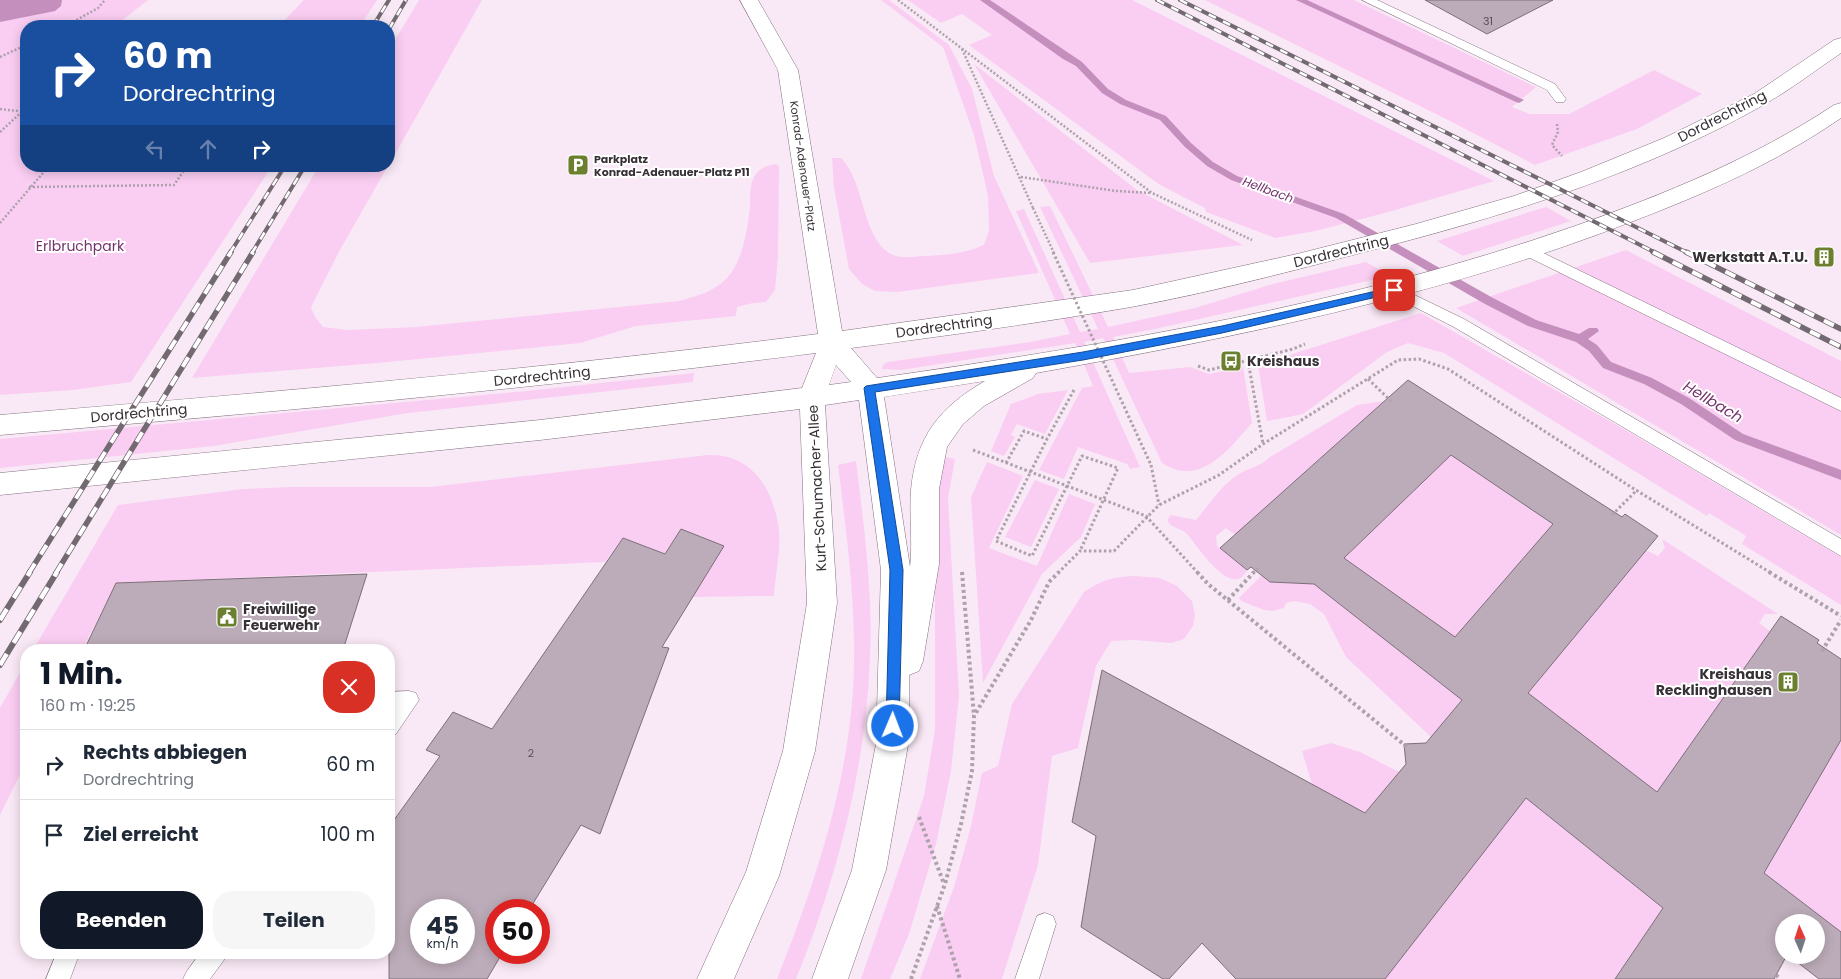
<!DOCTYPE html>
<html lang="de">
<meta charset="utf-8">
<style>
body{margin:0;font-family:Poppins,sans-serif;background:#f6f6f7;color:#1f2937;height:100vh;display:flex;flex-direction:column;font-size:19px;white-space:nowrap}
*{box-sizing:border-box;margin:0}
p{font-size:16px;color:#747a83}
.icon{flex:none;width:28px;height:28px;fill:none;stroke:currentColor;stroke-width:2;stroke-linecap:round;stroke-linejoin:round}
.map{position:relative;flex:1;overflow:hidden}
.drawer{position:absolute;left:20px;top:644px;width:375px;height:315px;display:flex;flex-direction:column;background:#fff;border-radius:20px;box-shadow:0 2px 12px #0003}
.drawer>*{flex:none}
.banner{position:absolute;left:20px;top:20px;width:375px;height:152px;border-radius:20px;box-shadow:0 2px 12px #0003;background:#1a4fa0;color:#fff;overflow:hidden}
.needle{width:32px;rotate:357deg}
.controls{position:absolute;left:1775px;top:914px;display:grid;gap:10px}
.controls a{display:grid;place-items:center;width:50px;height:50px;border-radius:50%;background:#fff;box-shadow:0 2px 12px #0003;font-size:25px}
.speed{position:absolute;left:410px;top:899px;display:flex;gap:10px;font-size:25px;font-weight:700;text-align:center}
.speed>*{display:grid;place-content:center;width:65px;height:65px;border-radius:50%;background:#fff;box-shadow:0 2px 12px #0003;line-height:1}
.speed small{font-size:12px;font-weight:400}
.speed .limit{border:8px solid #d22;background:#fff;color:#111}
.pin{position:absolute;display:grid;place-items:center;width:42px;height:42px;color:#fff;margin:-21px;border-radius:10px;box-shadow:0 2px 8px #0006}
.me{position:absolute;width:55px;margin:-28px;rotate:1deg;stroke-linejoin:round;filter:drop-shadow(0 0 4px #0008)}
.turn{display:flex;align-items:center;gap:18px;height:105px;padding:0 20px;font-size:22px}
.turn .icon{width:65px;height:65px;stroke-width:2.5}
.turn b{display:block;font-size:35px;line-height:42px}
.lanes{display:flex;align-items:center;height:48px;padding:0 20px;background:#0003;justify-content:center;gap:25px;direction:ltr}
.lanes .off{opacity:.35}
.round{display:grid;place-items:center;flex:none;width:52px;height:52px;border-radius:20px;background:#f6f6f7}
.overview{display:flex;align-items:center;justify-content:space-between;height:85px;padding:0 20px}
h1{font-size:30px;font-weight:700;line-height:38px;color:#111827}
.action{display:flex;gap:10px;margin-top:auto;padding:10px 20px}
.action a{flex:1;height:58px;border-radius:20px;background:#111827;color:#fff;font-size:20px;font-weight:700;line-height:58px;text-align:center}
.action a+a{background:#f6f6f7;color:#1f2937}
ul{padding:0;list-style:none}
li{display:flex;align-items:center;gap:15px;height:70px;padding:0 20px;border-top:1px solid #e0e1e3}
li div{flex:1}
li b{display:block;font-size:19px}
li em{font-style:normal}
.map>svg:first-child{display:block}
</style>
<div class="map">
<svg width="1841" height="979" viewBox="0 0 1841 979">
<rect width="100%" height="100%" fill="#f9e9f6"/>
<!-- green -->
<g fill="#facef2">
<polygon points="0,0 148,0 115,26 26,26 26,166 272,166 131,382 73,390 0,395"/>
<polygon points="304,0 377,0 360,26 279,26"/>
<polygon points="419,0 482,0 389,165 389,50"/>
<path d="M 881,0 L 889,0 L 949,45 L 972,89 L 994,176 L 1039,273 L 897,292 L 875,291 L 862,284 L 849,269 L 834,188 L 832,158 L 841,158 C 864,180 862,236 889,253 C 898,259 913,257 923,256 C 946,255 963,254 984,245 L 989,231 L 988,196 L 974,135 L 943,47 Z"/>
<polygon points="908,0 1132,0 1494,181 1385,213 1315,231 1275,238 1206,212 1205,208 1160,185 969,45 992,35 962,14 941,23"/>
<polygon points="1205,0 1354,0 1536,87 1512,107 1530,114 1569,114 1654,70 1702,94 1637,129 1535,165 1444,118"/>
<polygon points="974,64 1137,190 1243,245 1090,263"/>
<path d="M 775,164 L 779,166 L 778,257 L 775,290 L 766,302 L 753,303 L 737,307 L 736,316 L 636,326 L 580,343 L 378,363 L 192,378 L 319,166 L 388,166 L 341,248 L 311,307 L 315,317 L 323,327 L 348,330 L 416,327 L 679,301 C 696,296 714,292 727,278 C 743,261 748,227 750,205 C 750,198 750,188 752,182 C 756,170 764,166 775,164 Z"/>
<path d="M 1050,206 L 1108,327 L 1195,308 L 1273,284 L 1366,262 L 1390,276 L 1155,329 L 1113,337 L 1129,373 L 1190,367 L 1209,374 L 1243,367 L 1252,423 C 1228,450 1200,488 1162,463 L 1103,338 L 1084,342 L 1140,467 L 1130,469 L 1127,464 L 1078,447 L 1064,479 L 1039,470 L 1082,388 L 1093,386 L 1075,343 L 901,370 L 882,369 L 884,364 L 888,362 L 1030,342 L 1070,334 L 1016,211 L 1024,209 L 1080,332 L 1098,329 L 1040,207 Z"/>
<polygon points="1546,207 1571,221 1463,256 1437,241"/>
<polygon points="1626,250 1841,361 1841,535 1456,308"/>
<polygon points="1421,313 1627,431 1841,557 1841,605 1742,544 1746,536 1709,513 1707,516 1444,353 1408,343 1387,352 1303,414 1267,421 1258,365"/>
<polygon points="694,373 693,382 408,413 214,446 0,468 0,439 527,391"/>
<polygon points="1068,390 1045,434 1017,424 1011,435 1015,437 1004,456 991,451 1011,404 1038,394"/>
<path d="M 1384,401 L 1235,535 L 1226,528 L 1216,536 L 1217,546 L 1247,570 C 1233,600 1199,549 1188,535 C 1182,528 1171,529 1167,520 L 1171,515 L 1196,520 C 1208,506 1220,487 1236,476 C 1247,468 1261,467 1270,457 L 1357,405 Z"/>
<path d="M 708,455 C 753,453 774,491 779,530 C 781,548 775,577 774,596 L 692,597 L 681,529 L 665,554 L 623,538 L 605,562 L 116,583 L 82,650 L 33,650 L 118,505 L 243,489 L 292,487 L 430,487 Z"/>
<polygon points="1451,455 1553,524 1455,637 1344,558"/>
<polygon points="945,457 955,459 948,498 959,696 951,771 936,844 909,934 890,979 861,979 924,796 935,730 935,495 940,469"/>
<path d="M 856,461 C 864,527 873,592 870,658 C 866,768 837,878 796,979 L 777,979 C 817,879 853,770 854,661 C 855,595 846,530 838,465 Z"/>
<polygon points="987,462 1023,476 989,548 1037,566 1069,494 1095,504 1081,537 1042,574 983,683 971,497"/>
<polygon points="1035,480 1059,489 1031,547 1005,537"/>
<polygon points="1662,539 1778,614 1765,614 1759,623 1770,631 1657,792 1528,693 1646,550 1658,556 1665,548"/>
<polygon points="1262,575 1270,582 1303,584 1308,579 1462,700 1431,737 1346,657 1324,614 1310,604 1294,601 1286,603 1284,608 1272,611 1264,610 1241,601 1239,598"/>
<path d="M 1134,576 L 1160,578 L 1177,586 L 1192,601 L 1195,615 L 1193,626 L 1184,639 L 1171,643 L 1134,640 L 1111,641 L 1096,666 L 1078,748 L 1052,756 L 1038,865 L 1002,979 L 920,979 L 954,887 L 971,826 L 982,773 L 998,766 L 1012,704 L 1084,592 C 1102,580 1112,577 1134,576 Z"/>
<polygon points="26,662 26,762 0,815 0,708"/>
<polygon points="1841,740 1841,932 1764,873"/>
<polygon points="1331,743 1360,752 1399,772 1359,820 1312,784 1302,751"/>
<polygon points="1526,798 1663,908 1615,979 1385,979"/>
</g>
<!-- water -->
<polygon fill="#c48fbc" points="0,0 62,0 61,6 55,11 0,22"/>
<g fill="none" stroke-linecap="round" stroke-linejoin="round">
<!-- stream -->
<g fill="#c48fbc" fill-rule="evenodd">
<polygon points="980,0 990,0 1082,62 1108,89 1126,100 1166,116 1191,143 1213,162 1237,176 1344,214 1493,298 1536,320 1579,334 1589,328 1597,328 1599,331 1588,339 1597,345 1611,362 1652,378 1689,398 1743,434 1841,470 1841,480 1735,440 1681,404 1644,384 1603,368 1589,351 1576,342 1528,326 1485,304 1336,218 1231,180 1207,166 1185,147 1160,120 1120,104 1102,93 1076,66 1063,59"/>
<polygon points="1296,0 1307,0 1524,100 1519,103 1516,102"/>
</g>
</g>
<!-- building -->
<g fill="#bcacb9" stroke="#7d6e7a" fill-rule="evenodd">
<polygon points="1425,0 1553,0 1487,34"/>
<path d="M 1408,380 L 1622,517 L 1625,514 L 1658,536 L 1528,693 L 1657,792 L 1781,616 L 1819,640 L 1817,643 L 1841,659 L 1841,740 L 1764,873 L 1841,932 L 1841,979 L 1819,979 L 1788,955 L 1816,955 L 1816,922 L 1784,922 L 1784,955 L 1787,955 L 1774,979 L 1615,979 L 1663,908 L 1526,798 L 1385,979 L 1236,979 L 1202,943 L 1169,979 L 1163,979 L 1081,927 L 1096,836 L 1072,822 L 1102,670 L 1365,813 L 1406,764 L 1404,744 L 1426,743 L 1462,700 L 1314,584 L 1270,582 L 1251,567 L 1247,570 L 1220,548 ZM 1451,455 L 1553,524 L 1455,637 L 1344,558 Z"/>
<path d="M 681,529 L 724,546 L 662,647 L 669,648 L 600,834 L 581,825 L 529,910 L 496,910 L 496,952 L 503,952 L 487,979 L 389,979 L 389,827 L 440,756 L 426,750 L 453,712 L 492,729 L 623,538 L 665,554 ZM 421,910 L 464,910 L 464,952 L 421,952 Z"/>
<polygon points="367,574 343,650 84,650 116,583"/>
</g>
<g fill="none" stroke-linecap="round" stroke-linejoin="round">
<!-- lane casing -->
<g stroke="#81727e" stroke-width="1">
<g id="lane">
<polygon points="1362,0 1377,0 1555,84 1566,99 1564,102 1556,102 1547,90"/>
<polygon points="1529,246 1841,398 1841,411 1524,255 1522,251 1524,247"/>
<polygon points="1394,285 1464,319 1841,539 1841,556 1454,327 1389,294 1386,290 1389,286"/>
<polygon points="409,691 416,693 419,700 396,734 389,737 389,692"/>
<polygon points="1045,913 1053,916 1056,924 1039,979 1015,979 1037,916"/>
<polygon points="57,952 80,952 70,979 46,979"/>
<polygon points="201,952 227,952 224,960 210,979 183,979 187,971"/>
</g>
</g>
<!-- secondary casing -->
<g stroke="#81727e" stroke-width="1">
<path id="secondary" d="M 740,0 L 758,0 L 798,70 L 842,331 L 1133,290 L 1297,254 L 1416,224 L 1514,196 L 1581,172 L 1664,138 L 1754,94 L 1834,40 L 1841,38 L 1841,53 C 1817,69 1793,88 1767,103 C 1646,172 1511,214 1376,249 C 1295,270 1213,292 1131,307 C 1039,323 945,336 851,348 L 877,378 C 1109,345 1353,304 1575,226 C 1665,194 1754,158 1834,105 L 1841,103 L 1841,118 C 1776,163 1704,194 1631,222 C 1440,296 1237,337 1036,373 L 1033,378 L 984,406 L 963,424 L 947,447 L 939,489 L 939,564 L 923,661 L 919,671 L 909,675 L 909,722 L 911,728 L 886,870 L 848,979 L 812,979 L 852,870 L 876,744 L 881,570 L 859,400 L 825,405 L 837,603 L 815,751 L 779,876 L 734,979 L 697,979 L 746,872 L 783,751 L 807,603 L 800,409 L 540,440 L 0,495 L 0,473 L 540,420 L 802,388 L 816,353 C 544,388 272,412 0,435 L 0,415 C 273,392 546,369 818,334 L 778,70 ZM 836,365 L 851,382 L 829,385 ZM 985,381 C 940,407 916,436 911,490 C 909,515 913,541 910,567 L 884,397 Z"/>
</g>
<!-- path-far2 -->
<g stroke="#ada1ab" stroke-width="2.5" stroke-dasharray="2 2" stroke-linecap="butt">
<polyline points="898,0 1152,193 1252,240"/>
<polyline points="66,26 98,8 105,0"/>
<polyline points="962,49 1033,208"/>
<polyline points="0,57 26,45"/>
<polyline points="0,109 26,112"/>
<polyline points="1557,124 1558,132 1552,145 1562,156"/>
<polyline points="0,132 26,108"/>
<polyline points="1021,177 1116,191 1151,193"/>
<polyline points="29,187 174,185 187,166"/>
<polyline points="0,223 49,166"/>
</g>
<!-- path-far1 -->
<g stroke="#ada1ab" stroke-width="3" stroke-dasharray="2.5 2.5" stroke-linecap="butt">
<polyline points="1248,361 1263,444"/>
<polyline points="1198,366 1209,370 1293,349 1305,344"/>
<polyline points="1368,379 1391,401"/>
<polyline points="1074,390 1047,439 996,541 1032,556 1082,456 1118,468 1080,551"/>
<polyline points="973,450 1146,516 1198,573"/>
<polyline points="1006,463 1024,431 1047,439"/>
<polyline points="1151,465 1159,505"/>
<polyline points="1612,515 1637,490"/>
<polyline points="1058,573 1080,551 1114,551 1159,505 1219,475 1263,444 1398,360 1419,359 1448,369 1631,487 1771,573"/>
<polyline points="1253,573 1258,568"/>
</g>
<!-- path -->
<g stroke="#ada1ab" stroke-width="4" stroke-dasharray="3 3" stroke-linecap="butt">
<polyline points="962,572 974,716"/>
<polyline points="1197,572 1208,584 1407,747"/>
<polyline points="1769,572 1841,616"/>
<polyline points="1228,600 1254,572"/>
<polyline points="1822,651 1841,620"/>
<polyline points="919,817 944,884"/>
<polyline points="937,906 960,979"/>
<polyline points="1776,975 1780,979"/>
<polyline points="911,979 945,884 961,824 972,771 974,716 1031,620 1049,582 1059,572"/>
</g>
<!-- lane -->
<use href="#lane" fill="#fff" fill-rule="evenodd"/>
<!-- secondary -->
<use href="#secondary" fill="#fff" fill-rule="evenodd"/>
<!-- rail-far2 casing -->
<g stroke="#726971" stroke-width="4">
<g id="rail-far2">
<polyline points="1157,0 1656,253"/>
<polyline points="1180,0 1688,253"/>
<polyline points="373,26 389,0"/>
<polyline points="389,29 406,0"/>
<polyline points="230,253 285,166"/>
<polyline points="252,253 305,166"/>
</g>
</g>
<!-- rail-far1 casing -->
<g stroke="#726971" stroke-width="5.5">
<g id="rail-far1">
<polyline points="1653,252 1841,347"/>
<polyline points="1686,252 1841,329"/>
<polyline points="29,573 231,252"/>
<polyline points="56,573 253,252"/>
</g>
</g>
<!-- rail casing -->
<g stroke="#726971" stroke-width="6">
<g id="rail">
<polyline points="0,620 30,572"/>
<polyline points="0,665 57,572"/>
</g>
</g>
<!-- rail-far2 -->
<use href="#rail-far2" stroke="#fff" stroke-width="2.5" stroke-dasharray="8" stroke-linecap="butt"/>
<!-- rail-far1 -->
<use href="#rail-far1" stroke="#fff" stroke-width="4" stroke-dasharray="11" stroke-linecap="butt"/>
<!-- rail -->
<use href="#rail" stroke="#fff" stroke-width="4.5" stroke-dasharray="13" stroke-linecap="butt"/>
<!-- path-bridge-far1 -->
<polyline stroke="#ada1ab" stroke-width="2.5" stroke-dasharray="2 2" stroke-linecap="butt" points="1033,208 1054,253"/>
<!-- path-bridge -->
<polyline stroke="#ada1ab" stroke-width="3" stroke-dasharray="2.5 2.5" stroke-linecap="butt" points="1053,252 1151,465"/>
</g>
<!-- route -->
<polygon fill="#1a73e8" stroke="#114b97" points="1394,287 1398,288 1398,292 1222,333 1083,360 875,392 903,570 899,726 897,731 893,733 888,731 886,726 890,570 864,388 866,386 1083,352 1222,326"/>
<!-- icons -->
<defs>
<g id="parking-square" transform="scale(1.125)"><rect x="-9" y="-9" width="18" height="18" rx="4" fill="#6b7f2f" stroke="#fff"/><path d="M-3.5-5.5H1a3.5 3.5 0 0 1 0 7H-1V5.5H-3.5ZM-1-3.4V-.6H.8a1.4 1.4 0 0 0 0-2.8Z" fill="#fff"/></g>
<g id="building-square" transform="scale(1.125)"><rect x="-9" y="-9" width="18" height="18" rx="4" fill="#6b7f2f" stroke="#fff"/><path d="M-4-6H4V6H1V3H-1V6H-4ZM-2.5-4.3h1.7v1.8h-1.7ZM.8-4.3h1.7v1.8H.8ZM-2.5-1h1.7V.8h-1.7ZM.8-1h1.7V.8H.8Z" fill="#fff"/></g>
<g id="bus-square" transform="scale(1.125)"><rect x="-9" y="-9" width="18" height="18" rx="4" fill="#6b7f2f" stroke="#fff"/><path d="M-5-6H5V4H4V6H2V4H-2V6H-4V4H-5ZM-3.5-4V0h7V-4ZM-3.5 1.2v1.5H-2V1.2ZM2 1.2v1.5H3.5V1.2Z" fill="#fff"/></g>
<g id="civic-square" transform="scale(1.125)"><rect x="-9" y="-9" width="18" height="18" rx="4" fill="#6b7f2f" stroke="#fff"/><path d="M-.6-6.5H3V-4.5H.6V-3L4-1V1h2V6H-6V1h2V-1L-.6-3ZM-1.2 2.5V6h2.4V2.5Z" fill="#fff"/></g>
</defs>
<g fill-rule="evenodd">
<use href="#parking-square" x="578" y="165"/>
<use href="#building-square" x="1824" y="257"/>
<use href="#bus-square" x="1231" y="361"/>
<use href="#civic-square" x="227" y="617"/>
<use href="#building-square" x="1788" y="682"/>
</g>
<g text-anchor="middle" stroke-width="4" stroke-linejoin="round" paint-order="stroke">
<!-- number labels -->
<g font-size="11" fill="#585057">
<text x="1488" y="25">31</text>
<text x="531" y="757">2</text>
</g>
<!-- far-poi labels -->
<g font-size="11" font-weight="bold" fill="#373136" stroke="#fff" text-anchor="start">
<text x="594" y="163">Parkplatz<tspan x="594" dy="13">Konrad-Adenauer-Platz P11</tspan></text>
</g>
<!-- far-street labels -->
<g font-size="11" fill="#373136" stroke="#fff">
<text transform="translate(803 166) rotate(82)" y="4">Konrad-Adenauer-Platz</text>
</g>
<!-- far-water labels -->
<g font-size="12" font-style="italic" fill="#73336c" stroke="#fff">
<text transform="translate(1268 190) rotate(20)" y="4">Hellbach</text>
</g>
<!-- street labels -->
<g font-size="14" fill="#373136" stroke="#fff">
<text transform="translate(1722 116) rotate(-27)" y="5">Dordrechtring</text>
<text transform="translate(1341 251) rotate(-14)" y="5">Dordrechtring</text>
<text transform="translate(944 326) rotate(-8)" y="5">Dordrechtring</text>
<text transform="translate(542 376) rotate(-6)" y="5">Dordrechtring</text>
<text transform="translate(139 413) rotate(-5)" y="5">Dordrechtring</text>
<text transform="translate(817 488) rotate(-93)" y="5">Kurt-Schumacher-Allee</text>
</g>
<!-- park labels -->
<g font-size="14" fill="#72336b" stroke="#fff">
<text x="80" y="251">Erlbruchpark</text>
</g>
<!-- poi labels -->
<g font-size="14" font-weight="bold" fill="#373136" stroke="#fff" text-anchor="end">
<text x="1808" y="262">Werkstatt A.T.U.</text>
<text x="1247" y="366" text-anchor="start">Kreishaus</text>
<text x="243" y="614" text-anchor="start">Freiwillige<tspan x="243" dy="16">Feuerwehr</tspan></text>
<text x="1772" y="679">Kreishaus<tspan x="1772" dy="16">Recklinghausen</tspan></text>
</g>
<!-- water labels -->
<g font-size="15" font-style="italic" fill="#73336c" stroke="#fff">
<text transform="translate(1713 402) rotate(31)" y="5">Hellbach</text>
</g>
</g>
</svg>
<div class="controls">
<a><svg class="needle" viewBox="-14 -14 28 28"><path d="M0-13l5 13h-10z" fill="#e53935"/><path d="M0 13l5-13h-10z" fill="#747a83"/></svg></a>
</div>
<div class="speed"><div>45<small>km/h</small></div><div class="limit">50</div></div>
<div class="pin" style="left:1394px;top:290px;background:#d93025"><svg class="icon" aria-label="arrive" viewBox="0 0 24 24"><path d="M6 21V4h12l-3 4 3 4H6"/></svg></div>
<svg class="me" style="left:893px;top:726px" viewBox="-20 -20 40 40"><circle r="17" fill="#1a73e8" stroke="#fff" stroke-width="3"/><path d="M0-11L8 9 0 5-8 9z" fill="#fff"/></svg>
<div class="banner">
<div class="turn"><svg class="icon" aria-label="right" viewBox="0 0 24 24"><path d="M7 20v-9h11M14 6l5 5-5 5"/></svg><div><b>60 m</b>Dordrechtring</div></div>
<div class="lanes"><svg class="icon off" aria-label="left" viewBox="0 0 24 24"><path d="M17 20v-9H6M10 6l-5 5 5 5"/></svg><svg class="icon off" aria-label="ahead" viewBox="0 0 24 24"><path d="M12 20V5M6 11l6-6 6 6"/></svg><svg class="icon" aria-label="right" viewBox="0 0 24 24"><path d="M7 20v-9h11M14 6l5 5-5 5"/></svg></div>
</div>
<section class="drawer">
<div class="overview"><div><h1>1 Min.</h1><p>160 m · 19:25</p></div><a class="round" style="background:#d93025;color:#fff"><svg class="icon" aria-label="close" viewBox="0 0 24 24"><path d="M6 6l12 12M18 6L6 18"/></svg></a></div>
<ul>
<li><svg class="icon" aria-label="right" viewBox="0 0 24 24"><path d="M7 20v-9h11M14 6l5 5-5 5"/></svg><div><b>Rechts abbiegen</b><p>Dordrechtring</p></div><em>60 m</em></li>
<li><svg class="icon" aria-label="arrive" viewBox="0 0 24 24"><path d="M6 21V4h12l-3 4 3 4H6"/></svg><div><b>Ziel erreicht</b></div><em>100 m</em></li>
</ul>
<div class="action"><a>Beenden</a><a>Teilen</a></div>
</section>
</div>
